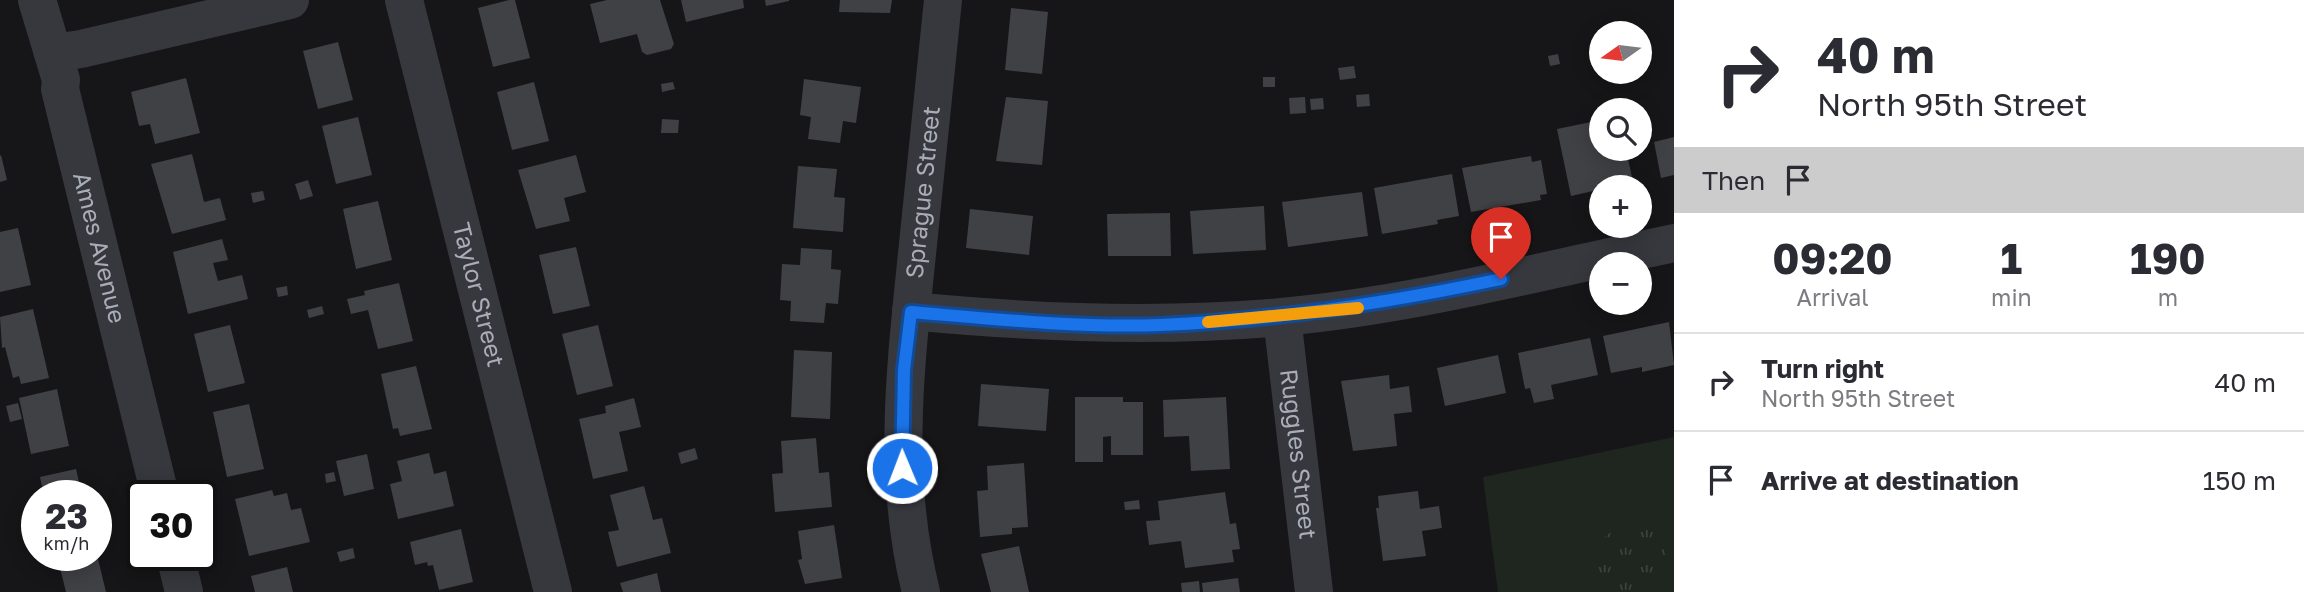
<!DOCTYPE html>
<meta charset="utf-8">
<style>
body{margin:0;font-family:"Golos Text",sans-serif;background:#f7f7f7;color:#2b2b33;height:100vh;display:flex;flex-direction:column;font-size:26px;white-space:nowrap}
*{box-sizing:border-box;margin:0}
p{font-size:23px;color:#7c7c81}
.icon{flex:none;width:38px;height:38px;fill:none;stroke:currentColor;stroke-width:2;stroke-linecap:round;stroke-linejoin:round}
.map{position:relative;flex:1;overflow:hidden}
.drawer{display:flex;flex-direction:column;background:#fff;width:630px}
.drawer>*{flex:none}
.guide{background:#fff;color:#2b2b33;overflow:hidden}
.needle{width:46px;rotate:256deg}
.controls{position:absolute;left:1589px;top:21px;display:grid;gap:14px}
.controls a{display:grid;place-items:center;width:63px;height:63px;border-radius:50%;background:#fff;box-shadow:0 4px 18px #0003;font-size:35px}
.speed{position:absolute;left:21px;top:480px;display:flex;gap:14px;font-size:35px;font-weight:700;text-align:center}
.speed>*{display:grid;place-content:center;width:91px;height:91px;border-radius:50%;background:#fff;box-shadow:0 4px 18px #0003;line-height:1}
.speed small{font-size:18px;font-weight:400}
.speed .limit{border:4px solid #111;border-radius:10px;background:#fff;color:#111}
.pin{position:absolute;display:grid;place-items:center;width:60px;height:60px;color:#fff;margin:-72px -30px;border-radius:50% 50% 50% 0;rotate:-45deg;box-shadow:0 0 7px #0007}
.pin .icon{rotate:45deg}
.me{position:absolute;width:77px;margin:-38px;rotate:359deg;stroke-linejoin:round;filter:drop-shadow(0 0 5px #0008)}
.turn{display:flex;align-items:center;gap:24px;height:147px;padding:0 28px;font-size:32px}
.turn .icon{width:91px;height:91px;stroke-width:2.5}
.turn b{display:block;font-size:49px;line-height:60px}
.then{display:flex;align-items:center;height:66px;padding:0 28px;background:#0003;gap:14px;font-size:26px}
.eta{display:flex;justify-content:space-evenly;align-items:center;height:119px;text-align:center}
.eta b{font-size:42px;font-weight:700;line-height:49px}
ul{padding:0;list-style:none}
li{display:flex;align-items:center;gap:21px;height:98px;padding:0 28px;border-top:2px solid #e1e1e2}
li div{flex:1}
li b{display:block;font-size:26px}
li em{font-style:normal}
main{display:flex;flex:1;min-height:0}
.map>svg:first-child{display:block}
</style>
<main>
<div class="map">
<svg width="1674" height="592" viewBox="0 0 1674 592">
<defs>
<pattern id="park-tufts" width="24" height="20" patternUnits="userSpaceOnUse" patternTransform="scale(1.75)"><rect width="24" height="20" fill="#1e261f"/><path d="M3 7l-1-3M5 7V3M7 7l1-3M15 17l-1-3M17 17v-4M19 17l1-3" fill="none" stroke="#3c433d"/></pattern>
</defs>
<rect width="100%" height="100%" fill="#161618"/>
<!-- green -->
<polygon fill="#1e261f" points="1674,437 1674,592 1498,592 1483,477"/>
<!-- park -->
<path fill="url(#park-tufts)" d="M 1633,525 C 1672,528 1670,565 1656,592 L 1597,592 C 1577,561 1599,529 1633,525 Z"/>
<!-- building -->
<g fill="#404145">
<polygon points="509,0 515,0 530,58 493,67 478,8"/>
<polygon points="607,0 660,0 674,44 671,49 647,55 642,52 637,34 600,43 590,4"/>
<polygon points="681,0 743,0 744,8 686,22"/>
<polygon points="765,0 789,0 789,1 766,6"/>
<polygon points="840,0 892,0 890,13 839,12"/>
<polygon points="1011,8 1048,12 1042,74 1005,70"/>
<polygon points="338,42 353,100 318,109 303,51"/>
<polygon points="1558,54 1560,64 1550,66 1548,56"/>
<polygon points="1641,65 1643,75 1632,78 1631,72 1640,72"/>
<polygon points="1354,66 1356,78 1340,80 1338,68"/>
<polygon points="1608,72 1624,72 1624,74 1609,78"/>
<rect x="1263" y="77" width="12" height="10"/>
<polygon points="186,78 200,133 155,144 150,124 139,126 131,92"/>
<polygon points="804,79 861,87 856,123 843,121 840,143 808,139 811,117 800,115"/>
<polygon points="534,82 549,141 512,150 497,92"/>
<polygon points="673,82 675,89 662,92 661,84"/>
<polygon points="1369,94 1370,106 1357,107 1356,95"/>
<polygon points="1006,97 1048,101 1042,165 996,161"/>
<polygon points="1305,97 1306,113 1290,114 1289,98"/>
<polygon points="1323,98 1324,109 1311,110 1310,99"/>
<polygon points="358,117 372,175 336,184 322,126"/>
<polygon points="662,119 679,120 678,133 661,133"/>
<polygon points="1596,121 1601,149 1626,149 1633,182 1571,196 1557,129"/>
<polygon points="1674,137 1674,175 1661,178 1654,142"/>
<polygon points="192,154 204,202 220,198 226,220 172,234 151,164"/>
<polygon points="1,155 7,180 0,182 0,156"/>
<polygon points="576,155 586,192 564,198 570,221 536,229 518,170"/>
<polygon points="1531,156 1532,162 1541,160 1547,194 1540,195 1541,200 1471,212 1462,168"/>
<polygon points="798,166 837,169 834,197 845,198 843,232 793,228"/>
<polygon points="1452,174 1459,216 1437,220 1438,224 1382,234 1374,188"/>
<polygon points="308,180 313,196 300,200 295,184"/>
<polygon points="263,191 265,200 253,203 251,193"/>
<polygon points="1362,192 1368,236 1288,247 1282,202"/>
<polygon points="378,201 392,260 356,269 343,209"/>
<polygon points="1264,206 1266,250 1193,254 1190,211"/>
<polygon points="970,209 1033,216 1029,255 966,248"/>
<polygon points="1170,213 1171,256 1108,256 1107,214"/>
<polygon points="18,228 31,285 0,292 0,232"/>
<polygon points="222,239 228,260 213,263 218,281 242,275 248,299 188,314 173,252"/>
<polygon points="576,247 590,306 553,314 539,255"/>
<polygon points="801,248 832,250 831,269 841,270 838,304 826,303 824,323 790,321 791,301 780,300 782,264 800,265"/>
<polygon points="399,283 413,341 378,349 368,310 351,314 347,299 365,295 364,291"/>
<polygon points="287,286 288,295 278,297 276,288"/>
<polygon points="322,306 324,314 309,318 307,310"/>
<polygon points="33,309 49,378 21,384 19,376 13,378 5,347 2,348 0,317"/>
<polygon points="1669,322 1674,365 1642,372 1642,367 1611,373 1603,336"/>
<polygon points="230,325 245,383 208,392 194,334"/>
<polygon points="598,325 613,386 577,395 562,334"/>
<polygon points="1590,338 1598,375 1551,385 1554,399 1534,403 1530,388 1525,389 1518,353"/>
<polygon points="794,350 832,352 830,419 791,417"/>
<polygon points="1498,355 1506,393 1445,406 1437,368"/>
<polygon points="416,366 432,429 400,436 398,428 393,429 381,374"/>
<polygon points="1389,375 1390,389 1409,386 1412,412 1394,414 1397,446 1353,451 1341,381"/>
<polygon points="981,384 1049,389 1046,431 978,426"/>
<polygon points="57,389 69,446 31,454 19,398"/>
<polygon points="1075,397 1123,397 1123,402 1143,402 1143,455 1111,455 1111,436 1103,437 1103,462 1075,462"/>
<polygon points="1226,397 1230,469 1191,471 1189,436 1164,437 1163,400"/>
<polygon points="634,398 641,427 619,432 628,471 593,479 579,419 606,413 605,406"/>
<polygon points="18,403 22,419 10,422 6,406"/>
<polygon points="249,404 264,469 227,477 213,412"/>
<polygon points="816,438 819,473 829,472 832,507 775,512 772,474 783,473 781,441"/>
<polygon points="695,448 698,459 681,464 678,453"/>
<polygon points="429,453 434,474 446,471 454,506 398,519 390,484 402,481 397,461"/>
<polygon points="367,454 374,489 344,496 336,461"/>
<polygon points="1024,463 1028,527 1012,528 1012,534 980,537 977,491 988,490 987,466"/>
<polygon points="76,469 82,495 44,495 40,477"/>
<polygon points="334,472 336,481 326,483 325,474"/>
<polygon points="644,486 653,520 662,518 671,553 617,567 608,532 619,530 610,495"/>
<polygon points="272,490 274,496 287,493 291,510 301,508 310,542 249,556 235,499"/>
<polygon points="1418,491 1420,509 1439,506 1442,528 1422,531 1426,556 1383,561 1376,508 1379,508 1378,496"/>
<polygon points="1225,492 1230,524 1236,523 1240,549 1232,550 1234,562 1185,568 1181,541 1149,545 1146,521 1160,520 1158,501"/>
<polygon points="1139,500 1140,509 1125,510 1124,502"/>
<polygon points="37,511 37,538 30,539 24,514"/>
<polygon points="834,525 842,578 805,584 798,560 802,559 798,531"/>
<polygon points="461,529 473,582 439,590 433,565 428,566 427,562 415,565 410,542"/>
<polygon points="1019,546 1029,592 991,592 981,554"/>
<polygon points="353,548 355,558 340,562 337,552"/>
<polygon points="79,555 97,555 106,592 66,592 58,560"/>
<polygon points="287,567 293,592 255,592 251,576"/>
<polygon points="657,573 661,592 623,592 620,583"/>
<polygon points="1238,578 1240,592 1203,592 1202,583"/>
<polygon points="1199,581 1200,592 1182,592 1181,583"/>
</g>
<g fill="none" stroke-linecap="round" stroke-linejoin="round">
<!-- minor -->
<g stroke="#37383d" stroke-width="38">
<path id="s1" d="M 37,0 L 61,80 L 60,89 L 160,495"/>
<path id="s2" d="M 404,0 L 553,592"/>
<polyline points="53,53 81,49 290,0"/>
<path d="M 911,311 C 1035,323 1158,328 1282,317 C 1414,305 1545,270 1674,243"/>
<path id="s3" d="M 1282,317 L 1314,592"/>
<polyline points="175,555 184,592"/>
<path id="s4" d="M 921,592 C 892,476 905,371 917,254 C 926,169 934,85 943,0"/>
</g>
</g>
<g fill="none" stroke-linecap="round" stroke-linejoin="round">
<!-- route casing -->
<g stroke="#114b97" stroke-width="18">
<path id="route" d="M 902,468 L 904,370 L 911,312 C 993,319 1077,328 1160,325 C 1276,320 1388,303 1501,279"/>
</g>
<!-- route -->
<use href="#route" stroke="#1a73e8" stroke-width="12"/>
<!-- slow -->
<polyline stroke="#f59e0b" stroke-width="12" points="1208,322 1358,308"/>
</g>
<g text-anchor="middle" stroke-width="6" stroke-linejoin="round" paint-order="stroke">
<!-- street labels -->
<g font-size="24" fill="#a8adb8" stroke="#111113">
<text dy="8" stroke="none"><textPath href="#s4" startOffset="402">Sprague Street</textPath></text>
<text dy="8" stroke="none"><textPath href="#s1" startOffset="256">Ames Avenue</textPath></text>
<text dy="8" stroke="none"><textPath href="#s2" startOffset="304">Taylor Street</textPath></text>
<text dy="8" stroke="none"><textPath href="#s3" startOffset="138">Ruggles Street</textPath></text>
</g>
</g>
</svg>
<div class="controls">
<a><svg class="needle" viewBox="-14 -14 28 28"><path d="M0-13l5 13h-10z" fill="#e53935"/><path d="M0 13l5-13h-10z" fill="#7c7c81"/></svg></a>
<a><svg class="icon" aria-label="search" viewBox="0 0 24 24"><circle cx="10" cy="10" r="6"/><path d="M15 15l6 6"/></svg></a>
<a>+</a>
<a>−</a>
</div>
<div class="speed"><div>23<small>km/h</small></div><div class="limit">30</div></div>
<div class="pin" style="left:1501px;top:279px;background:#d93025"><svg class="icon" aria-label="arrive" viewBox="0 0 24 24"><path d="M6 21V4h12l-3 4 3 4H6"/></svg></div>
<svg class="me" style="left:902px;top:468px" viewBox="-20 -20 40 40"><circle r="17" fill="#1a73e8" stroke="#fff" stroke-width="3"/><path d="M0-11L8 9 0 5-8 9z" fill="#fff"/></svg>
</div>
<section class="drawer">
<div class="guide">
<div class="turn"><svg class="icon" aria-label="right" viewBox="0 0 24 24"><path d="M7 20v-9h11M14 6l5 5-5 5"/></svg><div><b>40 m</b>North 95th Street</div></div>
<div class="then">Then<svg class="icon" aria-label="arrive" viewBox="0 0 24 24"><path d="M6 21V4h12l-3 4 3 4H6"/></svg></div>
</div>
<div class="eta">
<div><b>09:20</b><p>Arrival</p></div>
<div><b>1</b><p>min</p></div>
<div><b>190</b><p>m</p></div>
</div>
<ul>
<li><svg class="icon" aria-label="right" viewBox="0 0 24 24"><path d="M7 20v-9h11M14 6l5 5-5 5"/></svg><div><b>Turn right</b><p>North 95th Street</p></div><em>40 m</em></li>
<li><svg class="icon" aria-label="arrive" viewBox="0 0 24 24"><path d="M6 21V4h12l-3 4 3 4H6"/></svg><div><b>Arrive at destination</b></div><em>150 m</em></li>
</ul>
</section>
</main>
